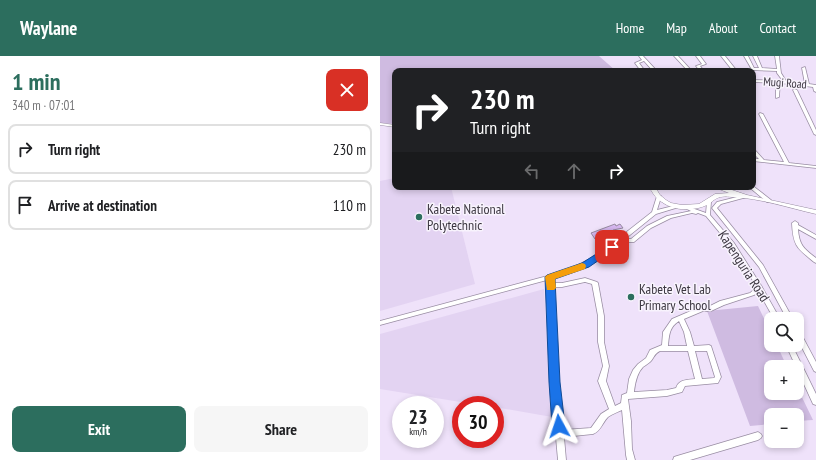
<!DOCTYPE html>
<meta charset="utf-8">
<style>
body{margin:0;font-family:"PT Sans Narrow",sans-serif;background:#f6f6f6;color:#202124;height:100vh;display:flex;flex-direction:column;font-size:15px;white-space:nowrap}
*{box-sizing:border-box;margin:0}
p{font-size:13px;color:#757577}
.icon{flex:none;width:22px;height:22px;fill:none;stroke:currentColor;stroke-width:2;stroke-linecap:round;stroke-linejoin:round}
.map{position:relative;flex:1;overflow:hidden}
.details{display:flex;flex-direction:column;background:#fff;width:380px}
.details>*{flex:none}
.hud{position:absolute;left:12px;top:12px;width:364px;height:122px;border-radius:8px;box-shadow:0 2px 6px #0003;background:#202124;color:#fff;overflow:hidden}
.buttons{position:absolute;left:384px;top:256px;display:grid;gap:8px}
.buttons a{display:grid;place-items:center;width:40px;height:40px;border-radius:8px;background:#fff;box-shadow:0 2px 6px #0003;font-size:20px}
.speed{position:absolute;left:12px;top:340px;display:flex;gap:8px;font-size:20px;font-weight:700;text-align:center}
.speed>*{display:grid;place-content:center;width:52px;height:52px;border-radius:50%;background:#fff;box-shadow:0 2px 6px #0003;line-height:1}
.speed small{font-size:10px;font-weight:400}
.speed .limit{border:6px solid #d22;background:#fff;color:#111}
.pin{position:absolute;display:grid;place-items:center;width:34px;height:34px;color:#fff;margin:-17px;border-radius:8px;box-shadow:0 2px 6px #0006}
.me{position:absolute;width:44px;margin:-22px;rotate:355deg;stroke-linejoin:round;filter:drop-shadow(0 0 3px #0008)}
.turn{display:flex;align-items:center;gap:14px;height:84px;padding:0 12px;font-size:18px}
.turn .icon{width:52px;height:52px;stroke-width:2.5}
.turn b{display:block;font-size:28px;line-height:34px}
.lanes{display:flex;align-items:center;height:38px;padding:0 12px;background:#0003;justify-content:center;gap:20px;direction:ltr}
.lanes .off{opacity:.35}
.round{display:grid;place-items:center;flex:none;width:42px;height:42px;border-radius:8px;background:#f6f6f6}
.headline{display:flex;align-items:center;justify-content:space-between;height:68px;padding:0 12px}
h1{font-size:24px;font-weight:600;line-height:30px;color:#2c6e5e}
.cta{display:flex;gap:8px;margin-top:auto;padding:8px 12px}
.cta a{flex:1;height:46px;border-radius:8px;background:#2c6e5e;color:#fff;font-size:16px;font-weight:600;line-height:46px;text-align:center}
.cta a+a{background:#f6f6f6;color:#202124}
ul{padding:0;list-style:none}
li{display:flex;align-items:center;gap:12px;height:50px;margin:0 8px 6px;padding:0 4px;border:2px solid #e0e0e0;border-radius:8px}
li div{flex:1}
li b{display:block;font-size:15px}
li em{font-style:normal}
header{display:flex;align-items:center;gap:24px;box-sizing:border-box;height:56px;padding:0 20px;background:#2c6e5e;color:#fff}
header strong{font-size:19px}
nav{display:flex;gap:22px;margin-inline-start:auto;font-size:14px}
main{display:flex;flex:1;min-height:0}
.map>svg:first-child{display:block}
</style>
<header>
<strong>Waylane</strong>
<nav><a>Home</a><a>Map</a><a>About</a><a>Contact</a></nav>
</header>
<main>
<section class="details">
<div class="headline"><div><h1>1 min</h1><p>340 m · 07:01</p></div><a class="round" style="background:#d93025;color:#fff"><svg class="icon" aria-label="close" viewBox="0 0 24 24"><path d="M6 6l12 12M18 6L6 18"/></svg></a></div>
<ul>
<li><svg class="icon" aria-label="right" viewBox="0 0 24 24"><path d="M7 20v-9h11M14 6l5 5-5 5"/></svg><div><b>Turn right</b></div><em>230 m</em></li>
<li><svg class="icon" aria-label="arrive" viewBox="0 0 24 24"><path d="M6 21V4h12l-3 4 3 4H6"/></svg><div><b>Arrive at destination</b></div><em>110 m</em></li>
</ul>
<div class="cta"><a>Exit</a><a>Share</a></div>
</section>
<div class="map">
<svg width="436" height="404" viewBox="0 0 436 404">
<rect width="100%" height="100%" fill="#efe2fa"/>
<!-- built -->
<g fill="#e3d3f2">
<polygon points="15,122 15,131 71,131 95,228 0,255 0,125"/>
<polygon points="164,233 172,361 115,351 115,349 99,349 0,333 0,278"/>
</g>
<!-- green -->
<g fill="#cfbbe1">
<polygon points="0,0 219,0 236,15 15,15 15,68 0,67"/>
<polygon points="378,250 391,277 391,289 397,289 407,311 391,311 391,337 417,337 417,331 433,364 417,365 417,359 391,359 391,368 370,370 327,255"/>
</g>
<!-- building -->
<polygon fill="#d8b9f2" stroke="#978ba1" points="235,168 236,170 240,168 243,172 233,174 234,177 215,183 211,177"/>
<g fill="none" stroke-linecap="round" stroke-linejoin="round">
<!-- minor casing -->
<g stroke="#998da3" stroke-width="1.5">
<g id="minor">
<polygon points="259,0 263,0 277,15 273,15 264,5 259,7 265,15 261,15 255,7 262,4"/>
<polygon points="294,0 298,0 312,15 308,15"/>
<polygon points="316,0 320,0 326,8 320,10 324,15 320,15 316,10 322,8"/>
<polygon points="341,0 345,0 357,15 353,15"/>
<polygon points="364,0 368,0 374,12 379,12 373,0 377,0 382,12 397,13 395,0 399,0 401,17 406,25 425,28 422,12 425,11 429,28 436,29 436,36 434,35 433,31 400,27 399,41 396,42 396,27 373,26 373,24 403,25 397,17 397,15 370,14 369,13 371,12"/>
<polygon points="414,33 417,34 436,74 436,79 434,78 413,34"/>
<polygon points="380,57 383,58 409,107 436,110 436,112 373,105 373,103 379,103 373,97 373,93 374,93 384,104 404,106 379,58"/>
<polygon points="373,130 391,144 391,146 387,146 369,131 373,131"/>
<polygon points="365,139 367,140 367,141 341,148 337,152 383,209 413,263 407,263 379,211 332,152 337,146"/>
<path d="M 277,140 L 281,140 L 281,141 L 277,154 L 297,149 L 299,150 L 299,151 L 276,158 L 245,183 L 251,183 L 267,170 L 287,160 L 311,155 L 305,152 L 305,151 L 309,151 L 326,157 L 327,146 L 327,145 L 331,145 L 331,146 L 330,159 L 354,187 L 382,231 L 400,263 L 394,263 L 379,236 L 374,239 L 344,249 L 331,255 L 323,255 L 304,263 L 310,276 L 314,290 L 329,289 L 331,290 L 341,321 L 338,327 L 305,330 L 302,336 L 287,340 L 248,343 L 251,365 L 252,393 L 255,404 L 247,404 L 246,399 L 242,354 C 238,356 232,358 228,361 C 222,367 221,375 213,378 L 184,381 L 186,404 L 178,404 L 171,326 L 167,224 L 0,269 L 0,265 L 186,215 L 216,200 L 272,156 ZM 312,157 L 316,158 L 318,157 L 326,160 L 350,189 L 377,231 L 370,237 L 340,245 L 328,251 L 320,251 L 292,263 L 283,276 L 282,289 L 270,294 L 266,302 L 258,308 L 253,314 L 249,323 L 247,337 L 242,339 L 241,347 L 235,350 L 226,325 L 229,310 L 224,286 L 224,260 L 218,227 L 217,226 L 205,222 L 182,227 L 173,227 L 173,222 L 190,217 L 220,202 L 241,186 L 254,186 L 271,172 L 291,162 ZM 205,226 L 212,228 L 218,260 L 218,286 L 223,310 L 218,325 L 229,353 L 221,358 L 211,372 L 183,374 L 179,326 L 173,231 L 182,231 ZM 299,265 L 304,276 L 307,290 L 288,290 C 289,280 289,271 299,265 ZM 280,295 L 308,295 L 315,323 C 307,324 299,323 296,332 L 287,334 L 254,336 C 255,327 257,317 263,311 C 266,309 269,307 271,305 C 275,300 274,298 280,295 ZM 315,295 L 327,295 L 335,321 L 334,322 L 322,323 Z"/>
<path d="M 415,165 L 418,167 L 418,169 L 436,179 L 436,183 L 418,173 C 419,189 424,193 436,202 L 436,207 L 434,206 C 417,192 413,190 412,167 Z"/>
<polygon points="417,274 419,274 436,306 436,316 434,315 417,282"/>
<polygon points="406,289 412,289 436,338 436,349 433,348 417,313 417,311 416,311"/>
<polygon points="378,376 381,378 382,380 381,382 378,384 310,404 293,404 294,401 297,400"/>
</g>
</g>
<!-- major casing -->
<g stroke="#998da3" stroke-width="1">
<g id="major">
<polygon points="0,67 15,69 15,71 0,69"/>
<path d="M 269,131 L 275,131 L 280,139 L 286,144 L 291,147 L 302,149 L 319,148 L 335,138 L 349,137 L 334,131 L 343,131 L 367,139 L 436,154 L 436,158 C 409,152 380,142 352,141 C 346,140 339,140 334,144 C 332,146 330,147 327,149 C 312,156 291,155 278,143 C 274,140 272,135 269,131 Z"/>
</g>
</g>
<!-- minor -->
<use href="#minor" fill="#fff" fill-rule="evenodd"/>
<!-- major -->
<use href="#major" fill="#fff" fill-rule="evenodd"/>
</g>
<!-- route -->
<polygon fill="#1a73e8" stroke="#114b97" points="232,188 235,189 237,191 235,193 209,211 175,223 180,326 185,370 183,374 179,376 174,374 172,370 169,326 165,221 167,219 202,207"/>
<!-- slow -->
<polygon fill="#f59e0b" points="202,207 205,208 206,210 205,213 175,223 176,232 174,234 167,234 165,221 167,219"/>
<!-- markers -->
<g fill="#2c6e5e" stroke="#f8f3fd" stroke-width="1.5">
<circle cx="39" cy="161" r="4"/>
<circle cx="251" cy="241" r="4"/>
</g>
<g text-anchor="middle" stroke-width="3" stroke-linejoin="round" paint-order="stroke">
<!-- far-street labels -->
<g font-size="12" fill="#3c3741" stroke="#f8f3fd">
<text transform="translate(405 27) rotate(4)" y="4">Mugi Road</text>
</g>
<!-- poi labels -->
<g font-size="14" fill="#3c3741" stroke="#f8f3fd" text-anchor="start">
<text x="47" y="158">Kabete National<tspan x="47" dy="16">Polytechnic</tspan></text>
<text x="259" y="238">Kabete Vet Lab<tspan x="259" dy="16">Primary School</tspan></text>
</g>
<!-- street labels -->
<g font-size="14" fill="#3c3741" stroke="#f8f3fd">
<text transform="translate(364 210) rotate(57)" y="5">Kapenguria Road</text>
</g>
</g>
</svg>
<div class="buttons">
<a><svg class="icon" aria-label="search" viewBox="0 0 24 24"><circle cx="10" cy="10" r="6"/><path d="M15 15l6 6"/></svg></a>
<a>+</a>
<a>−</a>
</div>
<div class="speed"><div>23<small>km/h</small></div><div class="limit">30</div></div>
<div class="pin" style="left:232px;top:191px;background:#d93025"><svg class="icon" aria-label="arrive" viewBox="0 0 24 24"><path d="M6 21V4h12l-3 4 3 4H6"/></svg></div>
<svg class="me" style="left:179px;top:370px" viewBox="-20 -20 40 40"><path d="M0-17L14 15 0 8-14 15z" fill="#1a73e8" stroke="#fff" stroke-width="4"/></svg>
<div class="hud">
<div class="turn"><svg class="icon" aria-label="right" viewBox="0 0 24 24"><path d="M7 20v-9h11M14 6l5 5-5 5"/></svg><div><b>230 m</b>Turn right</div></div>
<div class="lanes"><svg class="icon off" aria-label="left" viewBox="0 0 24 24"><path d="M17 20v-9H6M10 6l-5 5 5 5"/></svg><svg class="icon off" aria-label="ahead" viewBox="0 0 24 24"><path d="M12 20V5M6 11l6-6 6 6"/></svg><svg class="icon" aria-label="right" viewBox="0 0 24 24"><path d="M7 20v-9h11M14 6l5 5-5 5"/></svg></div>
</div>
</div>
</main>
